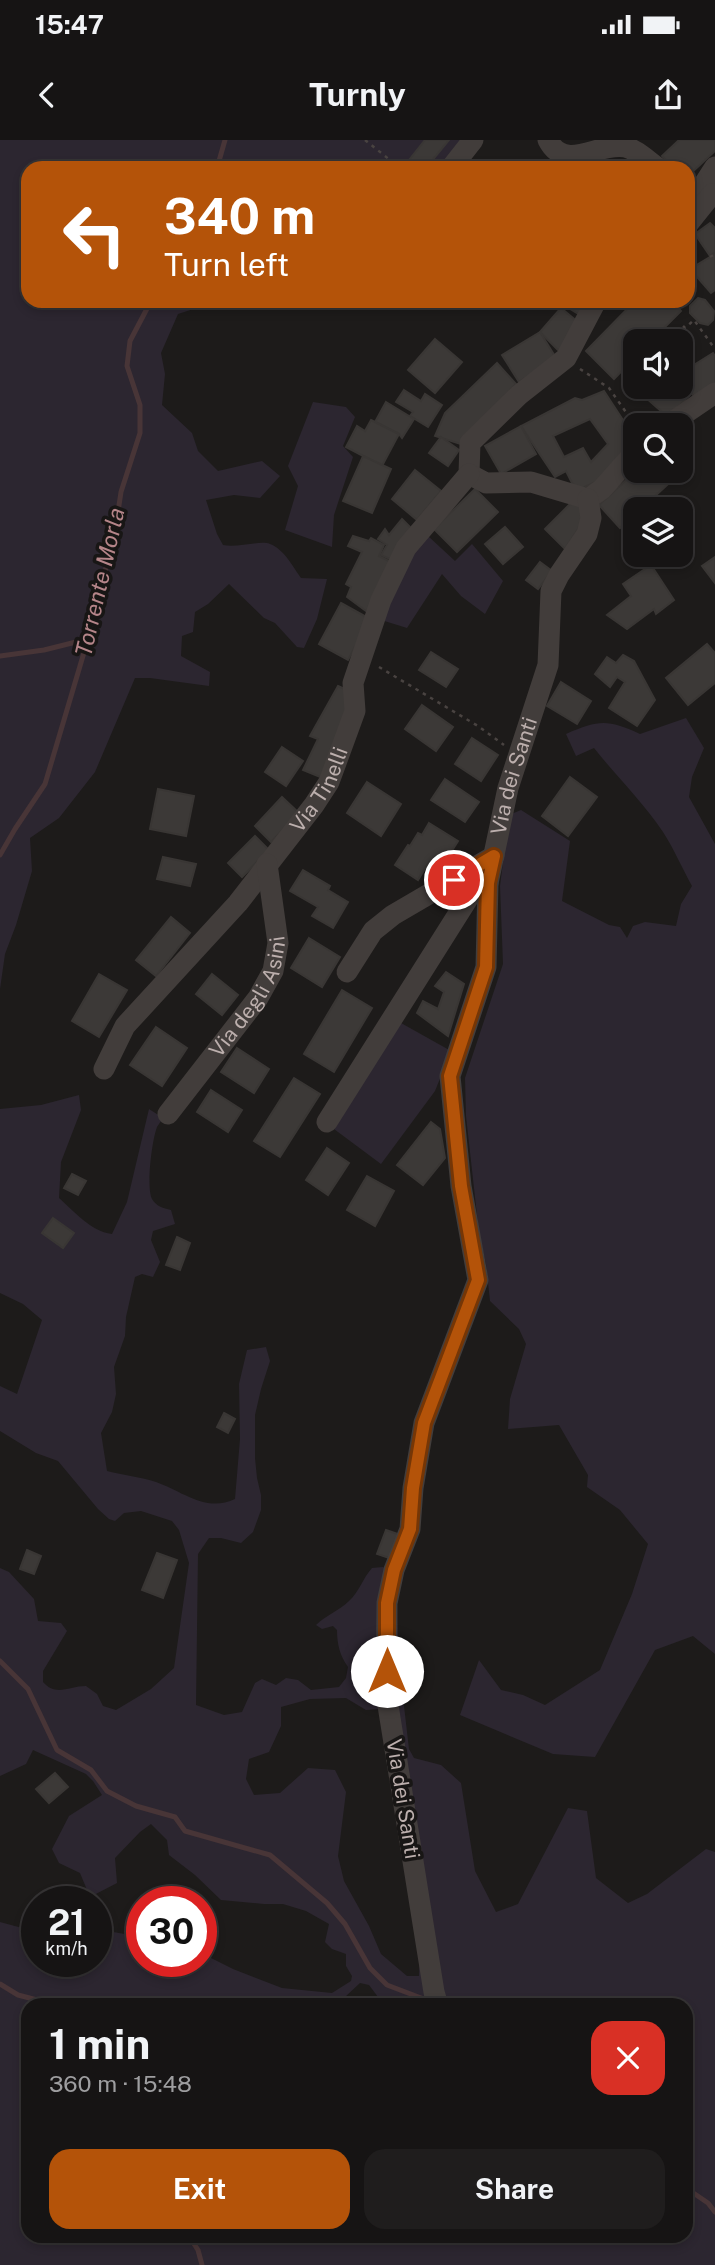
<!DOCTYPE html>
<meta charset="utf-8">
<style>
body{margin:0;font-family:"Public Sans",sans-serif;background:#1f1d1d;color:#f1f3f6;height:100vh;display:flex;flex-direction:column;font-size:26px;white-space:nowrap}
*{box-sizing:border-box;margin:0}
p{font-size:23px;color:#9e9ea0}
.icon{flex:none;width:38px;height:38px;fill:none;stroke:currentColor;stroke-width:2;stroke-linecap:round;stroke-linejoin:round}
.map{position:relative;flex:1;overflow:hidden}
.details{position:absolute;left:21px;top:1858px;width:672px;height:245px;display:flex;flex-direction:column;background:#161414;border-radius:21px;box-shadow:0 4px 10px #0003,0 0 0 2px #353334}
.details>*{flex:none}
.hud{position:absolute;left:21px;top:21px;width:674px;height:147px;border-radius:21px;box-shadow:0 4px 10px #0003,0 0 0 2px #353334;background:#b45309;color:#fff;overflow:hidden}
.buttons{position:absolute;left:623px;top:189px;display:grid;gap:14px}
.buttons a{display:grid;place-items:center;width:70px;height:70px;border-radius:14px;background:#161414;box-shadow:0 4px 10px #0003,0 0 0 2px #353334;font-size:35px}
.speed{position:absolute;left:21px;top:1746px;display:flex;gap:14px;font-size:35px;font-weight:700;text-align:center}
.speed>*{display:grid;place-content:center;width:91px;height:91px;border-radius:50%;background:#161414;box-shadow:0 4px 10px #0003,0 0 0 2px #353334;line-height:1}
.speed small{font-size:18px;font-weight:400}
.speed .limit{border:10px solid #d22;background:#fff;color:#111}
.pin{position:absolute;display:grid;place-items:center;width:60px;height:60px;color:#fff;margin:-30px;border:4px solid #fff;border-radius:50%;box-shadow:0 2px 7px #0007}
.me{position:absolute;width:77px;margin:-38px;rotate:0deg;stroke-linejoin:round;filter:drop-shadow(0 0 5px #0008)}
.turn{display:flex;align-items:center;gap:24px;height:147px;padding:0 28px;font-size:32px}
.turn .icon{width:91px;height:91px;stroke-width:2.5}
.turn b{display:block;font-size:49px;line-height:60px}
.round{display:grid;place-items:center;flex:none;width:74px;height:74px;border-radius:21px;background:#1f1d1d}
.summary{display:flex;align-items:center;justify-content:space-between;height:119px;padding:0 28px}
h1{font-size:42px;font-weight:700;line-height:52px}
.action{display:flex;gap:14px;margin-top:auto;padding:14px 28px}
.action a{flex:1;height:80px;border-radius:21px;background:#b45309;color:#fff;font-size:28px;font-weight:700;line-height:80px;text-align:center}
.action a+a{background:#1f1d1d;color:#f1f3f6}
.status{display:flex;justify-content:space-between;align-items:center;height:49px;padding:0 35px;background:#161414;direction:ltr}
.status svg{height:19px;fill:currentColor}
header{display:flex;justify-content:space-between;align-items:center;height:91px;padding:0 28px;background:#161414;font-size:32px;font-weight:700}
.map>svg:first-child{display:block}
</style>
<div class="status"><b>15:47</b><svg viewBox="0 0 49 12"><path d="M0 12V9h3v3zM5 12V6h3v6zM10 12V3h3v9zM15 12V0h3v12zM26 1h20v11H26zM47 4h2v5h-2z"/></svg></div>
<header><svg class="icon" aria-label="back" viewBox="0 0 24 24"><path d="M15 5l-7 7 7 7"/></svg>Turnly<svg class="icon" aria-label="share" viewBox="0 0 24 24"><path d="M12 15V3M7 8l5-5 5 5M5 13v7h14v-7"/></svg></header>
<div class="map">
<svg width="715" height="2125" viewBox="0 0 715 2125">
<rect width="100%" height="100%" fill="#1d1b1a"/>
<!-- green -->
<g fill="#2c2630" fill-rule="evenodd">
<path d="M 0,0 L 462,0 L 438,28 L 28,28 L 28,161 L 218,161 L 178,174 L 161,213 L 165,234 L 162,265 L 192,293 L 198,311 L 218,331 L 262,321 L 280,336 L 260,358 L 234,355 L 206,360 L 217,394 L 223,405 C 238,408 260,400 270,404 C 284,409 293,427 301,438 L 327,439 L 317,479 L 304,508 L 297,507 L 275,483 L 264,478 L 229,444 L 208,464 L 195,472 L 193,492 L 182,496 L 181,516 L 210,532 L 209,546 L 150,538 L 135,538 L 95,632 L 59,678 L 30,698 L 32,731 L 16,785 L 5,814 L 0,849 Z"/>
<polygon points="313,262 346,267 355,277 343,306 353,317 334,375 332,407 285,390 298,346 288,326"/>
<polygon points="428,396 455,421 472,404 503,441 485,474 461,456 442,434 407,488 378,479 409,414"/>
<path d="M 686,578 L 704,608 L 692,637 L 689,657 L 715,704 L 715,1514 L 693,1496 L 655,1510 L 595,1617 L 553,1614 L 460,1575 L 479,1520 L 501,1550 L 523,1555 L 545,1565 L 600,1530 L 632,1454 L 648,1404 L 620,1370 L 587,1347 L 588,1335 L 559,1285 L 508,1289 L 510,1259 L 526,1204 L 519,1189 L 490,1161 L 486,1124 L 479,1093 L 466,976 L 465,938 L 503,824 L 500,746 L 509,675 L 521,670 L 570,701 L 562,761 L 609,785 L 620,787 L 627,798 L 633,786 L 645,782 L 676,786 L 681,764 L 692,746 C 682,728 674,709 663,692 C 643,662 616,636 594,608 L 576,616 L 566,594 C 599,580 607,579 640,594 Z"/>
<polygon points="401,883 451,911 435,951 381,1024 334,989"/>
<path d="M 79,955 L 81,970 L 61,1022 L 59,1058 C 74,1071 90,1091 112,1094 L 127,1062 L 149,969 L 163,978 C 161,981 159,984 157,987 C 152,1000 146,1047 152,1059 C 157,1067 163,1068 171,1070 L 175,1084 L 153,1091 L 151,1100 L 160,1122 L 153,1137 L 142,1134 L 135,1137 L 126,1177 L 125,1196 L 114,1227 L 116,1254 L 112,1272 L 101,1293 L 107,1331 C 123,1335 141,1337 156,1342 C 182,1351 206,1373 235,1359 L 240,1299 L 239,1244 L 247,1210 L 266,1207 L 270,1221 L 261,1249 L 255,1275 L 255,1318 L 257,1338 L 261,1355 L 261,1370 L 253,1392 L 241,1403 L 221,1398 L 209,1398 L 198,1414 L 196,1565 L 224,1575 L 242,1572 L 255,1543 L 262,1539 L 276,1545 L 286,1538 L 298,1540 L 311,1550 L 339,1547 L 346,1538 L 348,1527 C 340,1516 337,1504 337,1490 L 333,1486 L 322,1489 L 316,1485 C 326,1475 339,1471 349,1461 C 359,1452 363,1438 372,1428 L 383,1427 L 400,1442 L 397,1463 L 400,1551 L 404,1566 L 409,1609 L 414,1618 L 441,1625 L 461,1643 L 475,1731 L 496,1772 L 518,1764 L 568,1668 L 587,1671 L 596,1738 L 628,1763 L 647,1754 L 706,1709 L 715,1712 L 715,2125 L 0,2125 L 0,1782 L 37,1792 L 37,1822 L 96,1822 L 96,1789 L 142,1797 L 142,1822 L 201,1822 L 201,1813 L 233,1829 L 282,1848 L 332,1853 L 351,1841 L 352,1836 L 346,1826 L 346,1814 L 332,1809 L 325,1802 L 329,1784 L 306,1771 L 283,1764 L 264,1764 L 221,1760 L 195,1735 L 169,1715 L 167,1700 L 151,1684 L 140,1692 L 115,1718 L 117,1743 L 90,1757 L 80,1733 L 59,1723 L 52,1709 L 69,1676 L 102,1655 L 93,1641 L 86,1634 L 33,1610 L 26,1624 L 0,1636 L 0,1428 L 9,1432 L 34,1459 L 38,1481 L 61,1483 L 67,1491 L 43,1531 L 43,1542 C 56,1557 69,1546 86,1546 L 97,1554 L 103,1566 L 116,1570 L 151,1549 L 174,1528 L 189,1423 L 179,1390 L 172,1381 L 141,1371 L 124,1373 L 115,1381 L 109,1379 L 98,1369 L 58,1321 L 36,1313 L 0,1291 L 0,1246 L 17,1254 L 42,1180 L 23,1164 L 0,1153 L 0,969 L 41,965 ZM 346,1558 L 366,1570 L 393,1568 L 420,1805 L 419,1836 L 407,1836 L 381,1814 L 369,1786 L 344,1741 L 338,1716 L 346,1652 L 335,1630 L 308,1628 L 280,1653 L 254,1655 L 246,1639 L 249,1619 L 269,1612 L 281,1586 L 281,1567 L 310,1559 ZM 360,1843 L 369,1845 L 384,1865 L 686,1866 L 686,2096 L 28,2096 L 28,1866 L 329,1865 L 345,1857 Z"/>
</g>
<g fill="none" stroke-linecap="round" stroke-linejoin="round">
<!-- stream -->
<g stroke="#483537" stroke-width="5">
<polyline points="217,28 225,0"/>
<polyline points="0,516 44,510 88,499"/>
<polyline points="0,715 15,689 45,644 88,499 115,392 121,352 140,293 140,265 127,226 130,201 151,161"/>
<polyline points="0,1521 28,1549 57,1610 91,1630 107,1651 136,1666 175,1677 185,1691 270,1715 327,1763 345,1784 370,1828 387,1845 429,1861"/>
<polyline points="0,1844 18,1855 60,1866"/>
<polyline points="686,2048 708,2063 715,2072"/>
<polyline points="189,2096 198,2110 202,2125"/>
</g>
</g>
<!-- building -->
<g fill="#3c3937" stroke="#393634" stroke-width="2" fill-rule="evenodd">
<polygon points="425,0 449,0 426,28 419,28 409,20"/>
<polygon points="679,0 715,0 715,11 688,36 688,28 673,28 662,16"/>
<polygon points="710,83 715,88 715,112 710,116 695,94"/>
<polygon points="715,114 715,150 711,153 690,129"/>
<polygon points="698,158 705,160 714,171 713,180 708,185 700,183 690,173 690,166"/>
<polygon points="557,161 589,161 580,175"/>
<polygon points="635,161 672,161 681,171 651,201 635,201 635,217 614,239 586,211"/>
<polygon points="561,168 584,187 561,213 540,192"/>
<polygon points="540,192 556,218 519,242 502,215"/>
<polygon points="435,199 462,222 435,253 408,230"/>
<polygon points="713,213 715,216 715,244 695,257 691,253 669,278 646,258 655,247 681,247 681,233"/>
<polygon points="497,223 516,244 470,292 464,305 435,296 445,273"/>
<polygon points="404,250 421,261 425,254 442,265 428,287 410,276 413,272 396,262"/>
<path d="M 604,251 L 634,297 L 607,337 L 576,351 L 566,331 L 555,337 L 521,286 L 575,258 L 582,260 ZM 590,279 L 608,304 L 591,322 L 583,308 L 564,317 L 553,296 Z"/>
<polygon points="386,262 414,279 402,298 399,294 375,282"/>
<polygon points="371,280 399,294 382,326 346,307 357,286 365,291"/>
<polygon points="521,286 536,314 501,334 485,306"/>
<polygon points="441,297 459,310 448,326 429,313"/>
<polygon points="363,316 391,329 372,373 343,361"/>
<polygon points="415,330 441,351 417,380 392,359"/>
<polygon points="636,331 676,331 679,334 641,369 635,369 635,374 620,388 599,365"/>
<polygon points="475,349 498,372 457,412 434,389"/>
<polygon points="574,360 588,374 565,409 545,389"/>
<polygon points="402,379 415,392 394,421 381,415 387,405 378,399 385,389 389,395"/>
<polygon points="505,387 523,407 503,424 485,404"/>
<polygon points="353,396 369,401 371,398 384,405 379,416 393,423 370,474 347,457 351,447 346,444 362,412 348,406"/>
<polygon points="715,417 715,443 702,426"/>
<polygon points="540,422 552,431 538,449 526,440"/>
<polygon points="651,425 674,460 656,474 654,469 627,489 607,475 631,456 623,444"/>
<polygon points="341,463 370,479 348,520 319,504"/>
<polygon points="707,504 715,513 715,543 688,565 666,538"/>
<polygon points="431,512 458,529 446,547 419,530"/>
<polygon points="623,515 634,521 655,560 637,586 609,568 625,542 617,537 610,547 595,534 607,517 616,523"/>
<polygon points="561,542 591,561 577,584 547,566"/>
<polygon points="338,546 349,551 351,570 325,639 303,630 318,599 310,596"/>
<polygon points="422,565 453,587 436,611 405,589"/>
<polygon points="472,598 498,615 481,641 455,624"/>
<polygon points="282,607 303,621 286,646 265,632"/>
<polygon points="570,637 597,657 568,696 542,676"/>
<polygon points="445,639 479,662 465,682 431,660"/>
<polygon points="367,642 401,664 381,696 347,673"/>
<polygon points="158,649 194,656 186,696 150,689"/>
<polygon points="282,657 299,673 271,702 255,686"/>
<polygon points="429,683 458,701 448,717 444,714 436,727 429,722 418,740 395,725 408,705 410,706 418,693 422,695"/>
<polygon points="255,696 269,710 242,737 228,723"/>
<polygon points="163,717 196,724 190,746 157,739"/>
<polygon points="303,730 330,746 328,750 348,762 333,788 312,776 318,767 290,751"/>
<polygon points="171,777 190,793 156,836 136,820"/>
<polygon points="309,798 340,817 322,847 291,828"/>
<polygon points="446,832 464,844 448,896 417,873 423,861 438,869 444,852 435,846"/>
<polygon points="99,834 127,850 99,897 72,881"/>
<polygon points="212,834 238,855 222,875 196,854"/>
<polygon points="342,850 372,868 334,932 304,914"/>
<polygon points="156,887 187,908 162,946 130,925"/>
<polygon points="237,908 269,929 254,953 221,932"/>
<polygon points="294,938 320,954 280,1017 254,1001"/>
<polygon points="211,950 242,970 228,992 197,972"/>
<polygon points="431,982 440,989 445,1018 423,1045 397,1025"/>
<polygon points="327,1008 349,1023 328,1055 306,1040"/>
<polygon points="72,1034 86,1041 78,1055 64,1048"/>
<polygon points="367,1036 394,1051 375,1086 347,1070"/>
<polygon points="53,1078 74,1093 63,1108 42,1093"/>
<polygon points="177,1097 190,1103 180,1130 166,1125"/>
<polygon points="224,1273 235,1279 228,1293 217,1287"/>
<polygon points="386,1390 404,1396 395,1420 377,1414"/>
<polygon points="27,1410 41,1416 34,1434 20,1429"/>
<polygon points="157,1413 177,1420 163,1458 142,1450"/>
<polygon points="55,1633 68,1647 49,1663 36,1649"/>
</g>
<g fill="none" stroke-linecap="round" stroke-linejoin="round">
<!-- path -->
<g stroke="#494341" stroke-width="2.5" stroke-dasharray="3.5 5" stroke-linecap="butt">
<polyline points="365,0 400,28"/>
<polyline points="710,117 715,114"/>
<polyline points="683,186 685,188 694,180 715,209"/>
<polyline points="580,229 609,248 635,285"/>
<polyline points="379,527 478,586 504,605"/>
</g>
<!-- minor -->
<g stroke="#423d3b" stroke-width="21">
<path d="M 548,0 C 565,33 598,2 625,7 C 636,9 648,21 658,28"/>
<polyline points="451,28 473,0"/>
<polyline points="688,63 697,55 715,27"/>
<polyline points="688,84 712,54"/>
<polyline points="668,285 715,253"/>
<polyline points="469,334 470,303 519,255 566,218 596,161"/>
<polyline points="469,334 486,343 531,342 588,359 602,349 635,312"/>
<polyline points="347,832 373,791 393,775 494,716"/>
<path id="s1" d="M 104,929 L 125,886 L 238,763 L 314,665 L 329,642 L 355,571 L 353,543 L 381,460 L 406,408 L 469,334"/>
<path id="s2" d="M 168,974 L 258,858 L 273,831 L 278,803 L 267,724"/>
<polyline points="327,982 474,749 488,743"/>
<path id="s3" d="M 438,1866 L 434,1852 L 386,1553 L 387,1463 L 394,1430 L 410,1389 L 413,1348 L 424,1283 L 478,1140 L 461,1046 L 450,936 L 486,827 L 488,743 L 508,648 L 548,525 L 551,451 L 559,435 L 587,394 L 591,378 L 588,359"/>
</g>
</g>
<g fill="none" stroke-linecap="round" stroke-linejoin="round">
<!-- route casing -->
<g stroke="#753606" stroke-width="18">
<polyline id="route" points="387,1531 387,1463 394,1430 410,1389 413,1348 424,1283 478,1140 461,1046 450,936 486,827 488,743 494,716 454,740"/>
</g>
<!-- route -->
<use href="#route" stroke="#b45309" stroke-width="12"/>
</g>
<g text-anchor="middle" stroke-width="7" stroke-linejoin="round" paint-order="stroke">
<!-- street labels -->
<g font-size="21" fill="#bcafad" stroke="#181615">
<text dy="7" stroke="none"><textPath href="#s3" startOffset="1260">Via dei Santi</textPath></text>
<text dy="7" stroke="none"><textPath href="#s1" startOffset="355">Via Tinelli</textPath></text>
<text dy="7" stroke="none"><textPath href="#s2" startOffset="144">Via degli Asini</textPath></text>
<text transform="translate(403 1659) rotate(81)" y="7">Via dei Santi</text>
</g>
<!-- water labels -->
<g font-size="23" font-style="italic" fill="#b58589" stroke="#181615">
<text transform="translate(100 442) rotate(-77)" y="8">Torrente Morla</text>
</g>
</g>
</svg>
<div class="buttons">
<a><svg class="icon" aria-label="sound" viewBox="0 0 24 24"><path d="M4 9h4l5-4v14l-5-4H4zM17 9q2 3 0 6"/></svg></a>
<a><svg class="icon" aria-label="search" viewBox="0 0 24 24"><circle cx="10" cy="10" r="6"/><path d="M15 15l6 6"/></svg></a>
<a><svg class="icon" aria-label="layers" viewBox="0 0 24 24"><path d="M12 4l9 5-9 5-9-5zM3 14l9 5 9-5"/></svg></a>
</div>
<div class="speed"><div>21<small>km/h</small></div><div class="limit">30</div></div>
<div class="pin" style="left:454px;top:740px;background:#d93025"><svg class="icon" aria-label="arrive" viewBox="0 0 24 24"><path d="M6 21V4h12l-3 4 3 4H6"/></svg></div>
<svg class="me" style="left:387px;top:1531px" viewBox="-20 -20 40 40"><circle r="19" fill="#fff"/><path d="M0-13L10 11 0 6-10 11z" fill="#b45309"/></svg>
<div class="hud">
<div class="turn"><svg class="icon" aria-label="left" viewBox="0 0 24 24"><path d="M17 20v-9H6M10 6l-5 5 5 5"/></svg><div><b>340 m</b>Turn left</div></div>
</div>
<section class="details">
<div class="summary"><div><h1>1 min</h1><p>360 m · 15:48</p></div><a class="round" style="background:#d93025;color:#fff"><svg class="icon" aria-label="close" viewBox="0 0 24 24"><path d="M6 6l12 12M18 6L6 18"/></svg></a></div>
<div class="action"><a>Exit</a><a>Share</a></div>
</section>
</div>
